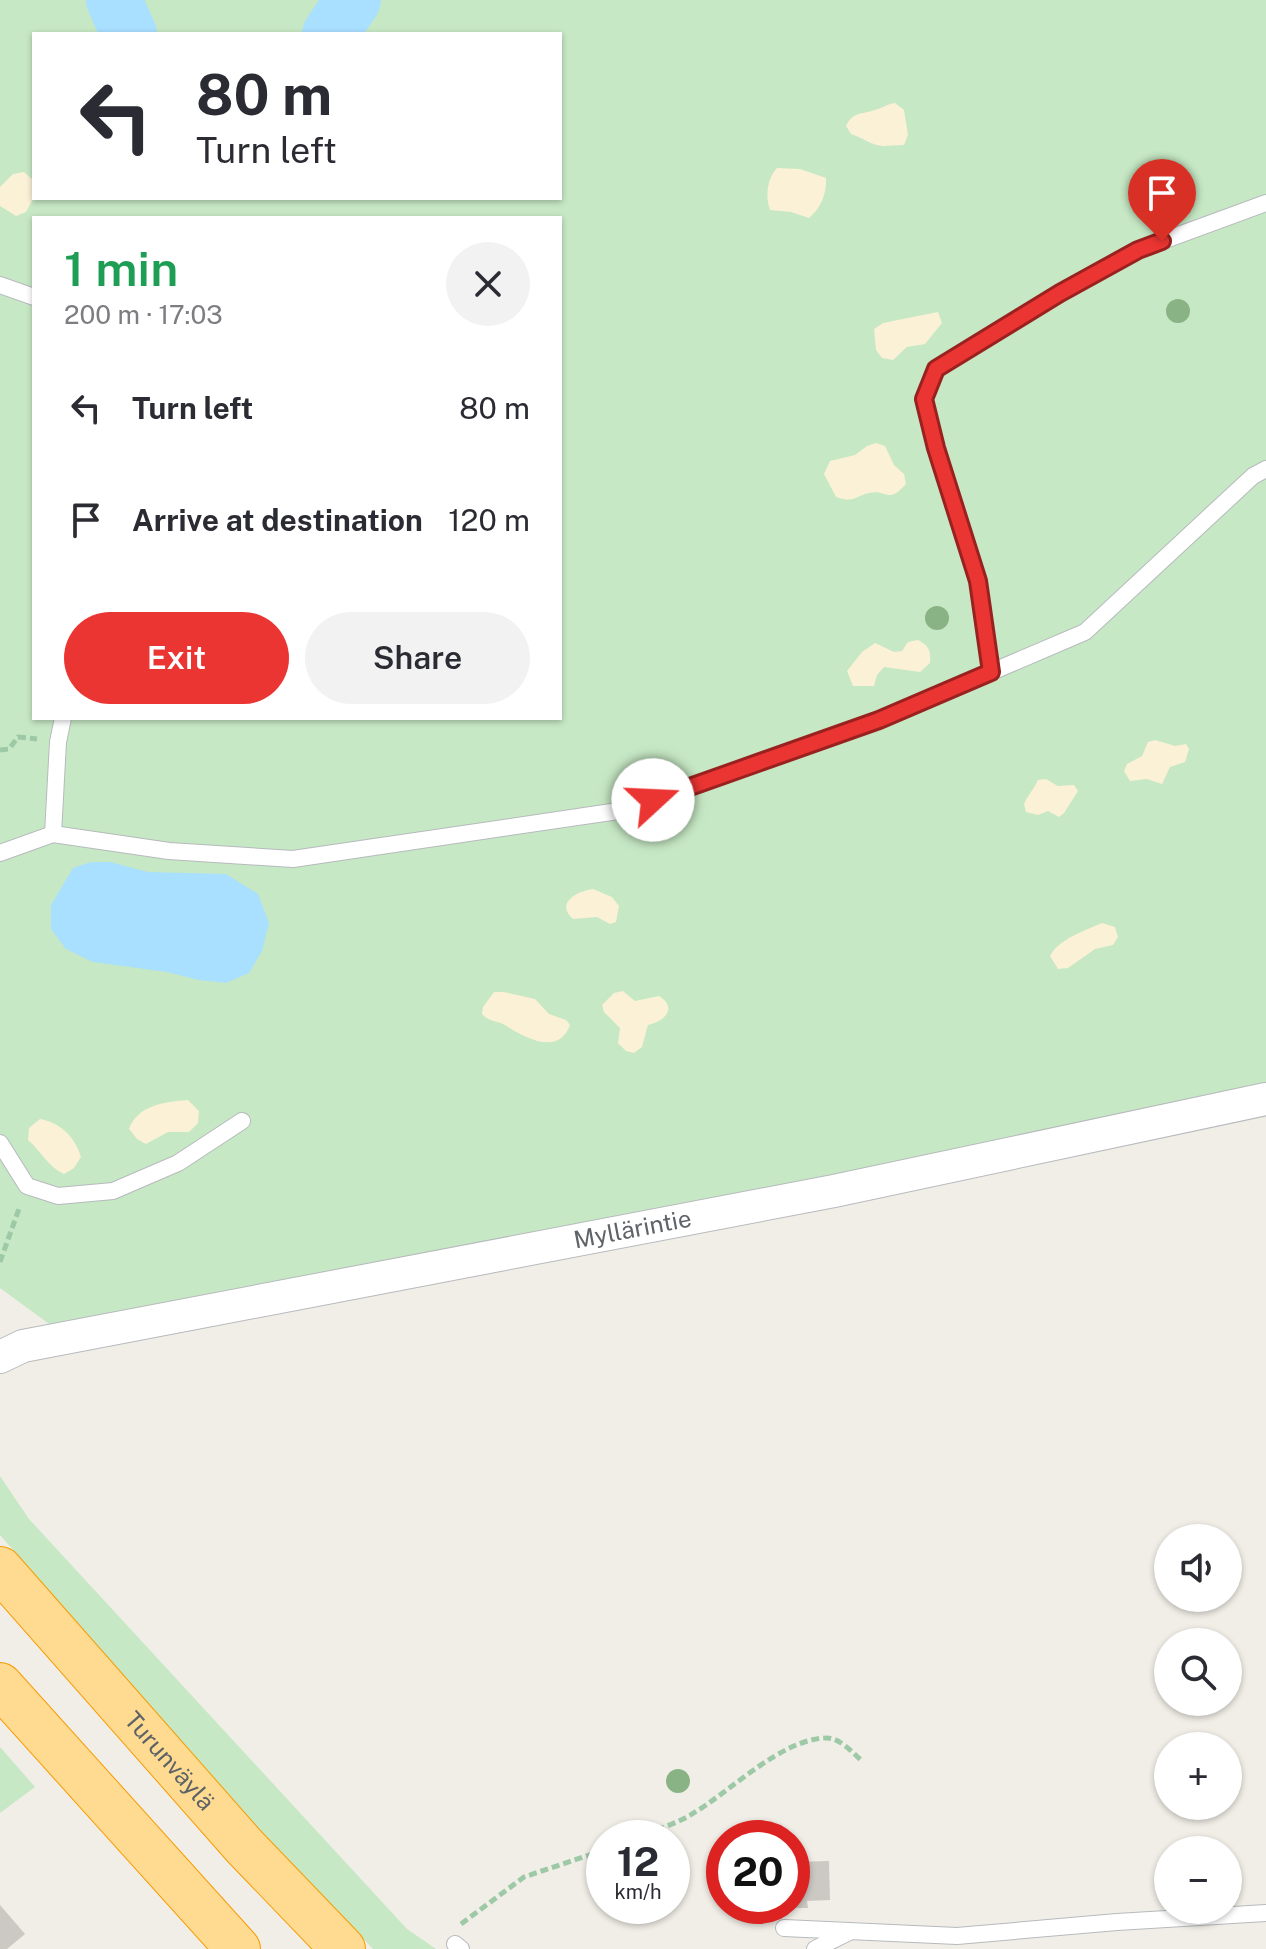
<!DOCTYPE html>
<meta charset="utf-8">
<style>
body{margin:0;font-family:"Public Sans",sans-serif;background:#f2f2f3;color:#2b2b33;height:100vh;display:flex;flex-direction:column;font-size:30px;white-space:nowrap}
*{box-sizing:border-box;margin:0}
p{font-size:26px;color:#7c7c81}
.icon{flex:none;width:44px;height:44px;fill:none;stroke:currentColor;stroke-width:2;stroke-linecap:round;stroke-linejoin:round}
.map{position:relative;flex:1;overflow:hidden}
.side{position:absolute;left:32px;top:216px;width:530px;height:504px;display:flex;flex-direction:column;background:#fff;border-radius:0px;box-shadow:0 2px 6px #0004}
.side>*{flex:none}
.banner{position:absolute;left:32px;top:32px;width:530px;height:168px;border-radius:0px;box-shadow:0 2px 6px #0004;background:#fff;color:#2b2b33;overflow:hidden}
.buttons{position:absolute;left:1154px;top:1524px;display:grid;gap:16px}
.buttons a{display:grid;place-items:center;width:88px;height:88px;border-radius:50%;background:#fff;box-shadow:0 2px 6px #0004;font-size:40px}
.speed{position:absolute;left:586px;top:1820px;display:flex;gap:16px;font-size:40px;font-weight:700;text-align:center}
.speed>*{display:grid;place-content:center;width:104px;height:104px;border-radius:50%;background:#fff;box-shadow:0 2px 6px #0004;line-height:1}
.speed small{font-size:20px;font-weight:400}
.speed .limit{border:12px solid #d22;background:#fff;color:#111}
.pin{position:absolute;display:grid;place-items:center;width:68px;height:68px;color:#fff;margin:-82px -34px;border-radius:50% 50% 50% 0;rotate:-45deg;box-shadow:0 0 8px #0007}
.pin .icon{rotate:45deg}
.me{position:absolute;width:88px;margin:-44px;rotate:70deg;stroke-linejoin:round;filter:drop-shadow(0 0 6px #0008)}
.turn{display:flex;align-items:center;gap:28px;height:168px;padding:0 32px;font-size:36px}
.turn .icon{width:104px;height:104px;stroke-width:2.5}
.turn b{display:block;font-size:56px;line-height:68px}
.round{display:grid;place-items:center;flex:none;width:84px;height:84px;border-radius:42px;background:#f2f2f3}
.overview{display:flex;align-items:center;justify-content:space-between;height:136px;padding:0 32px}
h1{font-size:48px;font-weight:600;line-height:60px;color:#1e9e55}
.primary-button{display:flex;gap:16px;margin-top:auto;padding:16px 32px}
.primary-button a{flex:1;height:92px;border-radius:48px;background:#eb3532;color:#fff;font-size:32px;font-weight:600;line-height:92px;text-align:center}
.primary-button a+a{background:#f2f2f3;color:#2b2b33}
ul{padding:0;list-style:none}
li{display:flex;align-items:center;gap:24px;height:112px;padding:0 32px}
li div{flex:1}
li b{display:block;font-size:30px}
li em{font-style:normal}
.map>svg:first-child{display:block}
</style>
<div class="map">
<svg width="1266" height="1949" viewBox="0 0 1266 1949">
<rect width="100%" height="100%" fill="#f1eee7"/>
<!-- green -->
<g fill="#c6e8c4" fill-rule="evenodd">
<path d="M 0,0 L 1266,0 L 1266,1089 L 56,1329 L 0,1288 ZM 34,34 L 560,34 L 560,198 L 34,198 ZM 34,218 L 560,218 L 560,718 L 34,718 Z"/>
<polygon points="0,1476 29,1519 407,1929 436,1949 373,1949 239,1808 0,1535"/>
<polygon points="0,1747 35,1787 0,1813"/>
</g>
<!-- sand -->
<g fill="#fbf1d7">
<path d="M 895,103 L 904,110 L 908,135 L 904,145 C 897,145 889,146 883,146 C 872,146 862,137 851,134 L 846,126 C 853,111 861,115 875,110 C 882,108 887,104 895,103 Z"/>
<path d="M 777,168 L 800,169 L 826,178 C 827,193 821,208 809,218 L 791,212 L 770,210 C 765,197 767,178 777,168 Z"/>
<polygon points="24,172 32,179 33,199 26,212 16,216 0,206 0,187 13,174"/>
<polygon points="938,312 942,323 925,344 907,347 893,360 882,358 876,350 874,329 883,323"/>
<path d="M 876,443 L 885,446 L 894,465 L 904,474 L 906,484 C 887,505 888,489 869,493 C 853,497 855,503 836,497 L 824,474 L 830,461 L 855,455 L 867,446 Z"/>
<path d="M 918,640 C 929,646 931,650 930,663 L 920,672 L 884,667 L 877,675 L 874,686 L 853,686 L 847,671 L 862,652 L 875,643 L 894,652 L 902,651 L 908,642 Z"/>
<polygon points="1155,740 1175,746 1186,744 1189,749 1185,762 1170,767 1162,784 1147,779 1130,781 1124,771 1127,764 1142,756 1148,742"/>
<path d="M 1046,779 L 1058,786 L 1074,785 L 1078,791 L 1064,813 L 1059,817 L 1048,811 L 1038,815 L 1026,812 L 1024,804 C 1028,795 1034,789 1038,780 Z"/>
<path d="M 593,889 L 612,897 L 619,906 L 616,922 L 610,924 L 597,917 L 573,919 C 555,903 577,891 593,889 Z"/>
<path d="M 1102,923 L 1115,927 L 1118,937 L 1113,945 L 1095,949 L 1068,968 L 1058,969 L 1050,956 C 1059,939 1084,931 1102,923 Z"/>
<path d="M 623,991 L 635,1001 L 659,996 C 678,1008 665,1021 648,1025 L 642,1047 L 634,1053 L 626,1051 L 618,1043 L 620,1028 L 604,1012 L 602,1005 L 614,993 Z"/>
<path d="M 494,992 L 504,992 L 535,999 L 549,1014 L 566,1020 L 570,1025 C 558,1057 524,1037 505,1025 C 496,1020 489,1022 482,1014 L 483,1007 Z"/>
<path d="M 188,1100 L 199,1111 L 198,1123 L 189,1132 L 168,1132 L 146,1144 L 137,1139 L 129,1129 C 138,1105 164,1102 188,1100 Z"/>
<path d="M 40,1119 C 61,1123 75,1137 81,1157 L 74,1168 L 64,1174 C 48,1167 41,1151 28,1140 L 29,1128 Z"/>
</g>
<!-- water -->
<polygon fill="#a9dfff" points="91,862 110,862 148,872 226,874 258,894 269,923 262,951 249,973 226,983 199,980 167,972 93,962 66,949 51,929 51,905 73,868"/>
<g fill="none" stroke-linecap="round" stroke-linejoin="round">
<!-- river -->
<g stroke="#a9dfff" stroke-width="56">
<polyline points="114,0 129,34"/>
<polyline points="330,34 353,0"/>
</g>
</g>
<!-- building -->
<g fill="#ccc9c4">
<polygon points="829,1861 830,1900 807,1901 808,1908 792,1908 792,1862"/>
<polygon points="0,1905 25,1934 7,1949 0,1949"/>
</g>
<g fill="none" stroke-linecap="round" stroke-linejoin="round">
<!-- lane casing -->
<g stroke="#b7babd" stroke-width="18">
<g id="lane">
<polyline points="0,285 34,297"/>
<polyline points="991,672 978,581 936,448 924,399 936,369 1060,293 1138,250 1266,203"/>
<polyline points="63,718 58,742 53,834 169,851 293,859 625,810 879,720 1085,632 1253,476 1266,469"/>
<polyline points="0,853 53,834"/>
<polyline points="0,1143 27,1186 58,1196 113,1191 178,1163 242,1121"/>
<polyline points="784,1928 957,1936 1117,1922 1266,1913"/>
<polyline points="455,1944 461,1949"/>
<polyline points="815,1949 849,1932"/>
</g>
</g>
<!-- street casing -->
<g stroke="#b7babd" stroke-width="34">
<g id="street">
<path id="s1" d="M 0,1357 L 23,1346 L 834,1191 L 1266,1099"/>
</g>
</g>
<!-- highway casing -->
<g stroke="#f89b00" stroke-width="46">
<g id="highway">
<path id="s2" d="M 0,1569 L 244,1846 L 343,1949"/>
<polyline points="0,1685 238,1949"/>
</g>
</g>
<!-- path -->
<g stroke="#9dc9a7" stroke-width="5" stroke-dasharray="8 4" stroke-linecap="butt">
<polyline points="0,750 9,749 18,737 37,739"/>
<polyline points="0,1262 20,1206"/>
<path d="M 634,1838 C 653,1830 675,1825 692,1814 C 730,1792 782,1738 827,1738 C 840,1738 853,1753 862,1761"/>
<polyline points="461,1924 524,1877 604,1850"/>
</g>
<!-- lane -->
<use href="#lane" stroke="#fff" stroke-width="16"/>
<!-- street -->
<use href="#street" stroke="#fff" stroke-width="32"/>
<!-- highway -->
<use href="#highway" stroke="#fedb91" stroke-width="44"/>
</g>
<!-- trees -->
<g fill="#89b384">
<circle cx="1178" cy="311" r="12"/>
<circle cx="937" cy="618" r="12"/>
<circle cx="678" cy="1781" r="12"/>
</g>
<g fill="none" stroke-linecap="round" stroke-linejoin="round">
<!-- route casing -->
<g stroke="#992220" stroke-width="20">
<polyline id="route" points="653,800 879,720 991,672 978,581 936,448 924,399 936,369 1060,293 1138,250 1162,241"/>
</g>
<!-- route -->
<use href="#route" stroke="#eb3532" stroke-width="14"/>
</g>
<g text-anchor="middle" stroke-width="8" stroke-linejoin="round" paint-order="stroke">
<!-- street labels -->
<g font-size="24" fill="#5e6367" stroke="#fff">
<text dy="8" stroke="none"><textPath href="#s1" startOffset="646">Myllärintie</textPath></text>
<text dy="8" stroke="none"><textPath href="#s2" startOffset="256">Turunväylä</textPath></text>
</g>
</g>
</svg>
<div class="buttons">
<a><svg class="icon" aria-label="sound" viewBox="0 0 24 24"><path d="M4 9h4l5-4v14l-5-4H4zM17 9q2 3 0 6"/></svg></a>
<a><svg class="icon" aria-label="search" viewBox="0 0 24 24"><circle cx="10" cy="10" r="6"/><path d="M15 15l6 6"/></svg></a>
<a>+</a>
<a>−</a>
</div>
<div class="speed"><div>12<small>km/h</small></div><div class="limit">20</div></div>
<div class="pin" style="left:1162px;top:241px;background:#d93025"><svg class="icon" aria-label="arrive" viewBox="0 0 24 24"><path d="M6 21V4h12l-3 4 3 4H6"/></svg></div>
<svg class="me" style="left:653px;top:800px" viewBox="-20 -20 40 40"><circle r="19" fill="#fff"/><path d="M0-13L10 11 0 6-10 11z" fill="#eb3532"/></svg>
<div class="banner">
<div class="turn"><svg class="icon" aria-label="left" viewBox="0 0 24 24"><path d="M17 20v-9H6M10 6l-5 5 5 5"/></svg><div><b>80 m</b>Turn left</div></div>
</div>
<section class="side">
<div class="overview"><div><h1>1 min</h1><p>200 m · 17:03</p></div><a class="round"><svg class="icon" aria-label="close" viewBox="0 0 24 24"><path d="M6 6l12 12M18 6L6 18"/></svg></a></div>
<ul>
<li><svg class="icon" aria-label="left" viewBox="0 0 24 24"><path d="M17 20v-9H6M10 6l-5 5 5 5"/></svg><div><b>Turn left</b></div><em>80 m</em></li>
<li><svg class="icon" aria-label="arrive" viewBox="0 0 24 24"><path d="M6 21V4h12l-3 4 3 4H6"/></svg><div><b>Arrive at destination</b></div><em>120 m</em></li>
</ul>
<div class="primary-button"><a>Exit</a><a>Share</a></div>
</section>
</div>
